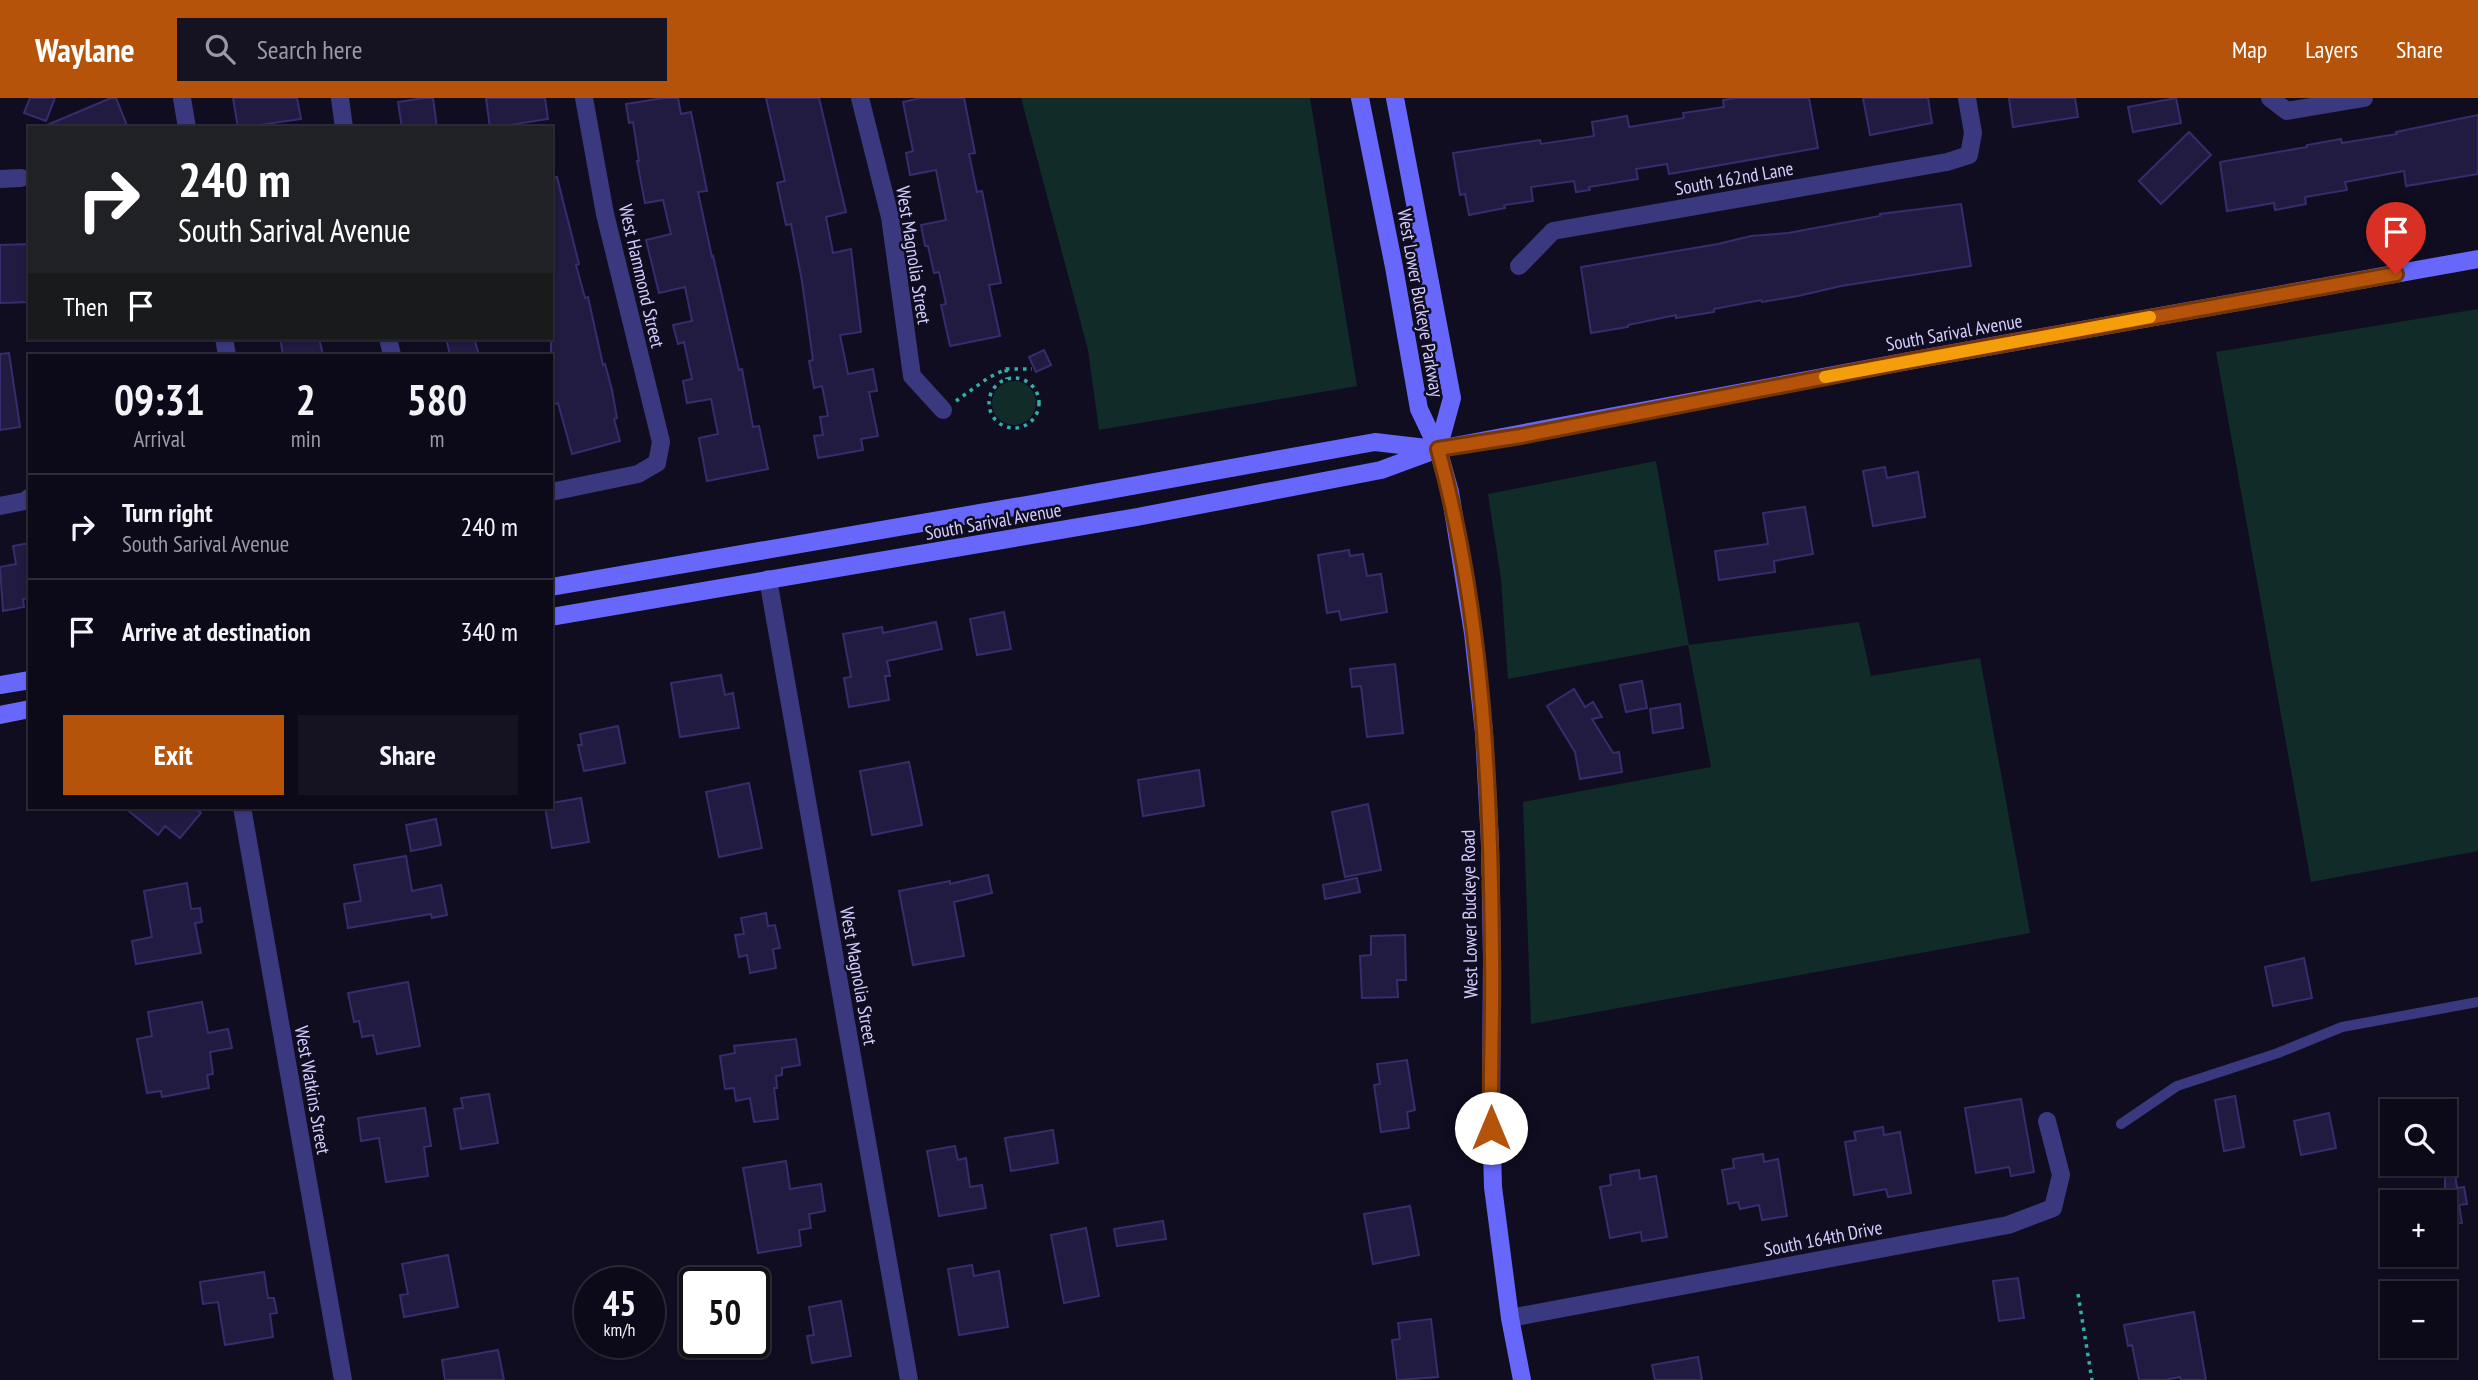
<!DOCTYPE html>
<meta charset="utf-8">
<style>
body{margin:0;font-family:"PT Sans Narrow",sans-serif;background:#151322;color:#f1f3f6;height:100vh;display:flex;flex-direction:column;font-size:26px;white-space:nowrap}
*{box-sizing:border-box;margin:0}
p{font-size:23px;color:#9a9aa2}
.icon{flex:none;width:38px;height:38px;fill:none;stroke:currentColor;stroke-width:2;stroke-linecap:round;stroke-linejoin:round}
.map{position:relative;flex:1;overflow:hidden}
.side{position:absolute;left:28px;top:256px;width:525px;height:455px;display:flex;flex-direction:column;background:#0c0a19;border-radius:0px;box-shadow:0 2px 5px #0004,0 0 0 2px #2c2b38}
.side>*{flex:none}
.banner{position:absolute;left:28px;top:28px;width:525px;height:214px;border-radius:0px;box-shadow:0 2px 5px #0004,0 0 0 2px #2c2b38;background:#202124;color:#fff;overflow:hidden}
.controls{position:absolute;left:2380px;top:1001px;display:grid;gap:14px}
.controls a{display:grid;place-items:center;width:77px;height:77px;border-radius:0px;background:#0c0a19;box-shadow:0 2px 5px #0004,0 0 0 2px #2c2b38;font-size:35px}
.speed{position:absolute;left:574px;top:1169px;display:flex;gap:14px;font-size:35px;font-weight:700;text-align:center}
.speed>*{display:grid;place-content:center;width:91px;height:91px;border-radius:50%;background:#0c0a19;box-shadow:0 2px 5px #0004,0 0 0 2px #2c2b38;line-height:1}
.speed small{font-size:18px;font-weight:400}
.speed .limit{border:4px solid #111;border-radius:10px;background:#fff;color:#111}
.pin{position:absolute;display:grid;place-items:center;width:60px;height:60px;color:#fff;margin:-72px -30px;border-radius:50% 50% 50% 0;rotate:-45deg;box-shadow:0 0 7px #0007}
.pin .icon{rotate:45deg}
.me{position:absolute;width:77px;margin:-38px;rotate:0deg;stroke-linejoin:round;filter:drop-shadow(0 0 5px #0008)}
.turn{display:flex;align-items:center;gap:24px;height:147px;padding:0 35px;font-size:32px}
.turn .icon{width:91px;height:91px;stroke-width:2.5}
.turn b{display:block;font-size:49px;line-height:60px}
.then{display:flex;align-items:center;height:66px;padding:0 35px;background:#0003;gap:14px;font-size:26px}
.eta{display:flex;justify-content:space-evenly;align-items:center;height:119px;text-align:center}
.eta b{font-size:42px;font-weight:800;line-height:49px}
.button{display:flex;gap:14px;margin-top:auto;padding:14px 35px}
.button a{flex:1;height:80px;border-radius:0px;background:#b45309;color:#fff;font-size:28px;font-weight:800;line-height:80px;text-align:center}
.button a+a{background:#151322;color:#f1f3f6}
ul{padding:0;list-style:none}
li{display:flex;align-items:center;gap:21px;height:105px;padding:0 35px;border-top:2px solid #2c2b38}
li div{flex:1}
li b{display:block;font-size:26px}
li em{font-style:normal}
header{display:flex;align-items:center;gap:42px;box-sizing:border-box;height:98px;padding:0 35px;background:#b45309;color:#fff}
header strong{font-size:33px}
nav{display:flex;gap:38px;margin-inline-start:auto;font-size:24px}
.search{width:490px;height:63px;background:#151322;display:flex;align-items:center;gap:18px;box-sizing:border-box;padding:0 24px;border-radius:0px;color:#9a9aa2;font-size:26px}
.map>svg:first-child{display:block}
</style>
<header>
<strong>Waylane</strong>
<div class="search"><svg class="icon" aria-label="search" viewBox="0 0 24 24"><circle cx="10" cy="10" r="6"/><path d="M15 15l6 6"/></svg>Search here</div>
<nav><a>Map</a><a>Layers</a><a>Share</a></nav>
</header>
<div class="map">
<svg width="2478" height="1282" viewBox="0 0 2478 1282">
<rect width="100%" height="100%" fill="#100d21"/>
<!-- green -->
<g fill="#112b29">
<polygon points="1021,0 1310,0 1357,288 1099,332 1088,252"/>
<polygon points="2478,211 2478,753 2311,784 2216,254"/>
<circle cx="1014" cy="305" r="22"/>
<polygon points="1656,363 1689,547 1859,524 1871,578 1980,560 2030,835 1531,926 1523,704 1711,669 1688,547 1508,581 1501,481 1488,396"/>
</g>
<!-- building -->
<g fill="#211a41" stroke="#382c6d" stroke-width="2">
<polygon points="30,0 55,0 46,23 24,15"/>
<polygon points="111,0 116,0 128,30 40,30"/>
<polygon points="233,0 297,0 301,21 238,30"/>
<polygon points="424,0 433,0 437,30 402,30 398,4"/>
<polygon points="486,0 545,0 548,21 490,30"/>
<polygon points="663,0 678,0 681,16 691,14 707,93 698,94 712,159 713,158 739,272 742,271 753,329 759,328 768,371 707,383 699,340 718,336 711,301 687,305 683,283 692,281 684,244 678,246 673,227 692,223 685,189 659,195 646,142 671,136 663,102 645,105 637,63 639,63 633,24 629,25 626,6"/>
<polygon points="766,0 819,0 846,114 826,119 833,155 851,151 861,234 840,237 848,276 873,271 877,293 869,294 878,338 861,341 863,352 818,360 814,338 823,337 820,319 828,318 822,288 814,290 809,263 813,262 802,183 791,126 786,127 777,85 785,83"/>
<polygon points="921,0 964,0 975,55 969,56 977,94 982,93 1001,185 989,187 1000,238 950,248 941,207 946,206 939,174 934,175 928,148 925,148 921,127 946,122 936,72 910,77 906,55 913,53 903,4"/>
<polygon points="1735,0 1809,0 1818,50 1669,76 1667,66 1636,71 1638,81 1589,89 1590,92 1576,94 1574,83 1531,89 1533,103 1504,107 1505,110 1469,117 1465,96 1460,97 1453,55 1540,42 1541,46 1594,38 1592,24 1627,18 1629,29 1684,20 1683,15 1724,9 1723,2"/>
<polygon points="1863,0 1928,0 1932,25 1870,37"/>
<polygon points="2009,0 2075,0 2078,19 2013,29"/>
<polygon points="2176,0 2181,25 2133,34 2128,9"/>
<polygon points="2478,17 2478,76 2406,88 2404,73 2345,84 2347,92 2305,99 2306,106 2275,112 2274,105 2227,113 2220,64 2307,49 2307,47 2341,41 2342,45 2397,36 2396,34"/>
<polygon points="2189,34 2211,57 2161,106 2139,83"/>
<polygon points="557,79 579,166 576,167 585,200 588,199 603,267 605,266 612,292 617,320 614,321 620,343 572,356 558,305 551,307 551,80"/>
<polygon points="1961,106 1971,168 1841,188 1798,198 1762,204 1761,202 1714,211 1714,214 1676,220 1676,217 1628,227 1628,229 1591,235 1581,169 1718,146 1751,138 1788,135 1880,118 1880,116"/>
<polygon points="30,146 30,204 0,205 0,147"/>
<polygon points="280,240 319,240 323,257 283,257"/>
<polygon points="446,240 474,240 479,257 450,257"/>
<polygon points="1044,252 1051,267 1036,274 1029,259"/>
<polygon points="9,255 20,329 0,332 0,256"/>
<polygon points="1885,369 1887,380 1918,374 1925,419 1873,428 1863,373"/>
<polygon points="1805,409 1813,456 1774,463 1775,474 1719,482 1715,453 1768,446 1763,415"/>
<polygon points="30,445 30,500 23,501 24,509 3,513 0,469 16,466 13,448"/>
<polygon points="1349,452 1350,458 1363,456 1367,478 1381,476 1387,514 1341,522 1339,513 1327,515 1318,457"/>
<polygon points="1004,514 1011,551 977,557 970,521"/>
<polygon points="936,524 942,551 887,563 890,578 885,578 889,602 849,609 844,580 851,579 843,536 882,529 883,535"/>
<polygon points="1395,566 1403,635 1367,639 1361,588 1352,589 1350,571"/>
<polygon points="721,577 725,597 733,595 739,630 680,639 671,585"/>
<polygon points="1642,583 1647,610 1626,614 1620,587"/>
<polygon points="1574,591 1585,609 1593,604 1602,619 1592,621 1613,655 1619,654 1622,674 1580,681 1575,654 1547,608"/>
<polygon points="1680,606 1683,630 1653,635 1650,611"/>
<polygon points="618,628 625,665 584,673 578,647 582,647 580,636"/>
<polygon points="909,664 922,727 872,737 860,673"/>
<polygon points="1199,672 1204,708 1143,718 1138,682"/>
<polygon points="749,685 762,750 719,759 706,694"/>
<polygon points="581,700 589,744 552,750 545,709 551,709 551,705"/>
<polygon points="1368,706 1381,772 1345,779 1332,714"/>
<polygon points="124,709 193,709 201,715 180,740 165,728 158,737"/>
<polygon points="436,721 441,747 411,753 406,727"/>
<polygon points="406,758 412,793 441,787 447,817 432,820 431,816 348,830 344,806 361,803 354,767"/>
<polygon points="988,777 992,795 954,804 964,858 913,867 899,793 950,783 950,786"/>
<polygon points="1357,780 1360,794 1325,801 1323,787"/>
<polygon points="187,785 191,811 200,810 202,824 195,825 201,855 136,866 132,843 152,839 144,793"/>
<polygon points="766,815 768,828 775,827 780,850 773,851 776,870 750,875 747,857 739,859 735,837 744,836 741,820"/>
<polygon points="1405,837 1406,882 1397,882 1398,899 1362,900 1360,858 1371,857 1371,838"/>
<polygon points="2304,860 2312,900 2273,908 2265,869"/>
<polygon points="408,884 420,948 377,956 373,937 362,939 359,923 354,924 348,895"/>
<polygon points="202,904 208,935 228,931 232,950 210,954 213,976 207,977 209,990 162,999 161,993 147,995 137,941 152,938 148,914"/>
<polygon points="796,941 800,967 782,970 782,977 776,978 777,990 774,990 778,1021 754,1024 750,1000 736,1003 734,990 725,991 720,958 735,955 734,948"/>
<polygon points="1407,962 1415,1012 1407,1014 1409,1030 1381,1034 1374,987 1380,986 1377,966"/>
<polygon points="489,996 498,1045 461,1051 454,1011 463,1010 461,1000"/>
<polygon points="2235,998 2244,1049 2224,1053 2215,1002"/>
<polygon points="2021,1001 2034,1074 2011,1078 2009,1069 1976,1075 1965,1010"/>
<polygon points="425,1010 431,1048 424,1049 428,1078 386,1084 379,1040 361,1043 358,1020"/>
<polygon points="2329,1015 2336,1050 2301,1057 2294,1023"/>
<polygon points="1883,1029 1884,1037 1900,1034 1911,1095 1888,1099 1886,1091 1854,1097 1845,1044 1856,1042 1854,1034"/>
<polygon points="1053,1032 1058,1065 1011,1073 1005,1040"/>
<polygon points="955,1048 958,1062 966,1060 970,1089 982,1087 986,1110 939,1118 927,1053"/>
<polygon points="1763,1056 1764,1064 1778,1061 1787,1118 1762,1122 1759,1107 1740,1111 1738,1104 1728,1106 1722,1072 1734,1070 1733,1061"/>
<polygon points="786,1063 790,1091 821,1086 825,1113 809,1116 811,1130 799,1132 801,1148 758,1155 743,1070"/>
<polygon points="2454,1070 2457,1090 2464,1089 2467,1106 2459,1107 2462,1125 2445,1127 2445,1071"/>
<polygon points="1639,1072 1640,1081 1656,1078 1667,1139 1642,1143 1641,1134 1610,1140 1600,1089 1611,1087 1610,1077"/>
<polygon points="1410,1108 1419,1157 1373,1166 1364,1116"/>
<polygon points="1163,1123 1166,1141 1117,1148 1114,1131"/>
<polygon points="1086,1130 1099,1198 1064,1205 1051,1137"/>
<polygon points="448,1157 458,1209 404,1219 400,1197 408,1196 402,1166"/>
<polygon points="972,1167 974,1178 999,1173 1008,1229 959,1237 948,1171"/>
<polygon points="264,1174 268,1200 274,1200 277,1215 270,1216 273,1239 225,1247 218,1204 203,1206 200,1184"/>
<polygon points="2018,1180 2024,1220 1999,1223 1993,1183"/>
<polygon points="841,1203 851,1258 812,1265 807,1238 814,1237 809,1209"/>
<polygon points="2194,1214 2206,1282 2181,1282 2180,1279 2165,1282 2139,1282 2132,1247 2128,1248 2124,1227"/>
<polygon points="1431,1221 1438,1279 1397,1282 1392,1242 1400,1241 1398,1225"/>
<polygon points="498,1252 504,1282 445,1282 442,1262"/>
<polygon points="1698,1259 1702,1282 1655,1282 1652,1267"/>
</g>
<g fill="none" stroke-linecap="round" stroke-linejoin="round">
<!-- path -->
<g stroke="#30b0a6" stroke-width="3.5" stroke-dasharray="3.5 5" stroke-linecap="butt">
<polyline points="1006,271 1032,271"/>
<circle cx="1014" cy="305" r="25"/>
<polyline points="956,303 988,280 1006,271 1007,281"/>
<polyline points="2078,1196 2092,1282"/>
</g>
<!-- lane -->
<polyline stroke="#3a397f" stroke-width="10" points="2121,1026 2177,988 2278,955 2342,929 2478,904"/>
<!-- street -->
<g stroke="#3a397f" stroke-width="18">
<polyline points="182,0 187,30"/>
<polyline points="340,0 344,30"/>
<polyline points="860,0 890,119 912,278 943,312"/>
<polyline points="2270,0 2287,13 2364,0"/>
<polyline points="0,81 21,80"/>
<polyline points="1519,168 1553,133 1947,64 1969,57 1973,35 1967,0"/>
<polyline points="224,240 227,257"/>
<polyline points="388,240 392,257"/>
<polyline points="551,394 638,376 657,365 661,344 605,116 584,0"/>
<polyline points="0,408 25,403 30,399"/>
<polyline points="768,481 909,1282"/>
<polyline points="242,709 343,1282"/>
<polyline points="1510,1220 2008,1127 2053,1110 2061,1077 2047,1023"/>
</g>
<!-- secondary -->
<g stroke="#6867fc" stroke-width="18">
<polyline points="1360,0 1394,169 1419,311 1438,351 1450,394 1473,535 1484,635 1490,745 1492,860 1491,1015 1493,1089 1510,1220 1522,1282"/>
<polyline points="1395,0 1452,300 1438,351"/>
<polyline points="551,489 1032,406 1375,344 1435,351"/>
<polyline points="551,519 1137,419 1381,372 1438,351 1914,262 2478,161"/>
<polyline points="0,587 30,582"/>
<polyline points="0,617 30,611"/>
</g>
</g>
<g fill="none" stroke-linecap="round" stroke-linejoin="round">
<!-- route casing -->
<g stroke="#753606" stroke-width="18">
<path id="route" d="M 1491,1030 C 1490,973 1493,916 1492,859 C 1491,690 1483,515 1438,351 L 1521,338 L 1914,262 L 2396,176"/>
</g>
<!-- route -->
<use href="#route" stroke="#b45309" stroke-width="12"/>
<!-- slow -->
<polyline stroke="#f59e0b" stroke-width="12" points="1825,279 2150,219"/>
</g>
<g text-anchor="middle" stroke-width="5" stroke-linejoin="round" paint-order="stroke">
<!-- street labels -->
<g font-size="19" fill="#d3cefe" stroke="#100d21">
<text transform="translate(1734 80) rotate(-10)" y="7">South 162nd Lane</text>
<text transform="translate(914 157) rotate(81)" y="7">West Magnolia Street</text>
<text transform="translate(642 178) rotate(77)" y="7">West Hammond Street</text>
<text transform="translate(1421 205) rotate(80)" y="7">West Lower Buckeye Parkway</text>
<text transform="translate(1954 234) rotate(-10)" y="7">South Sarival Avenue</text>
<text transform="translate(993 423) rotate(-10)" y="7">South Sarival Avenue</text>
<text transform="translate(1469 816) rotate(-91)" y="7">West Lower Buckeye Road</text>
<text transform="translate(859 878) rotate(80)" y="7">West Magnolia Street</text>
<text transform="translate(313 992) rotate(80)" y="7">West Watkins Street</text>
<text transform="translate(1823 1140) rotate(-11)" y="7">South 164th Drive</text>
</g>
</g>
</svg>
<div class="controls">
<a><svg class="icon" aria-label="search" viewBox="0 0 24 24"><circle cx="10" cy="10" r="6"/><path d="M15 15l6 6"/></svg></a>
<a>+</a>
<a>−</a>
</div>
<div class="speed"><div>45<small>km/h</small></div><div class="limit">50</div></div>
<div class="pin" style="left:2396px;top:176px;background:#d93025"><svg class="icon" aria-label="arrive" viewBox="0 0 24 24"><path d="M6 21V4h12l-3 4 3 4H6"/></svg></div>
<svg class="me" style="left:1491px;top:1030px" viewBox="-20 -20 40 40"><circle r="19" fill="#fff"/><path d="M0-13L10 11 0 6-10 11z" fill="#b45309"/></svg>
<div class="banner">
<div class="turn"><svg class="icon" aria-label="right" viewBox="0 0 24 24"><path d="M7 20v-9h11M14 6l5 5-5 5"/></svg><div><b>240 m</b>South Sarival Avenue</div></div>
<div class="then">Then<svg class="icon" aria-label="arrive" viewBox="0 0 24 24"><path d="M6 21V4h12l-3 4 3 4H6"/></svg></div>
</div>
<section class="side">
<div class="eta">
<div><b>09:31</b><p>Arrival</p></div>
<div><b>2</b><p>min</p></div>
<div><b>580</b><p>m</p></div>
</div>
<ul>
<li><svg class="icon" aria-label="right" viewBox="0 0 24 24"><path d="M7 20v-9h11M14 6l5 5-5 5"/></svg><div><b>Turn right</b><p>South Sarival Avenue</p></div><em>240 m</em></li>
<li><svg class="icon" aria-label="arrive" viewBox="0 0 24 24"><path d="M6 21V4h12l-3 4 3 4H6"/></svg><div><b>Arrive at destination</b></div><em>340 m</em></li>
</ul>
<div class="button"><a>Exit</a><a>Share</a></div>
</section>
</div>
